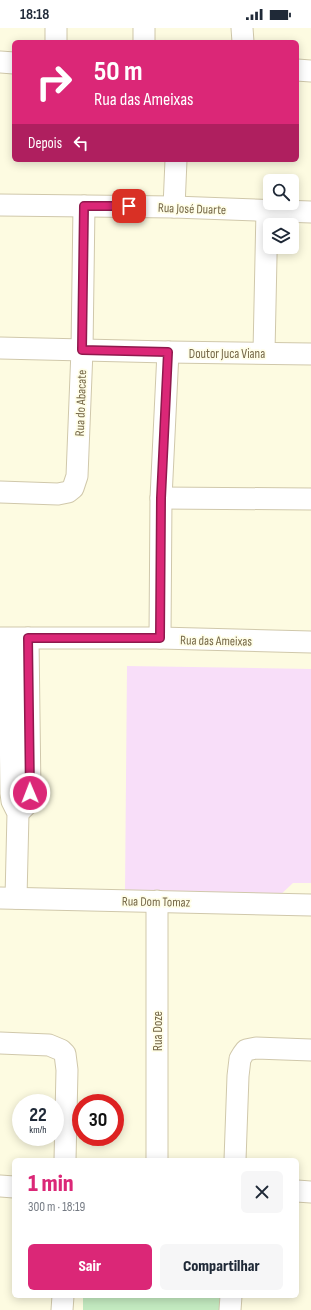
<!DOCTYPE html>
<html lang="pt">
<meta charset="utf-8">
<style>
body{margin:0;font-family:"Sofia Sans Condensed",sans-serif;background:#f6f6f7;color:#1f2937;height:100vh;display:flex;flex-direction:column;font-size:15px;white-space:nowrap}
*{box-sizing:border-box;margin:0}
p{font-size:13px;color:#747a83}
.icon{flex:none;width:22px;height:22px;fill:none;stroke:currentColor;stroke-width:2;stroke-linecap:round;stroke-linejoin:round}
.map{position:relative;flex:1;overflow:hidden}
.sheet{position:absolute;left:12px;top:1130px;width:287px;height:140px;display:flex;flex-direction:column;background:#fff;border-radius:6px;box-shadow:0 2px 10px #0003}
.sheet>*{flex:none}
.top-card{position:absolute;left:12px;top:12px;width:287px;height:122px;border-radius:6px;box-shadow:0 2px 10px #0003;background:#db2777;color:#fff;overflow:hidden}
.buttons{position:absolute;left:263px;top:146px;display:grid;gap:8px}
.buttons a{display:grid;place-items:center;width:36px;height:36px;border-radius:6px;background:#fff;box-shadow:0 2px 10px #0003;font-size:20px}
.speed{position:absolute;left:12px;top:1066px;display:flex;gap:8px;font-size:20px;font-weight:700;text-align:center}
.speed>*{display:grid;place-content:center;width:52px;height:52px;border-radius:50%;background:#fff;box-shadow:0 2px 10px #0003;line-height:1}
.speed small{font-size:10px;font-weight:400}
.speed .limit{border:6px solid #d22;background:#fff;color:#111}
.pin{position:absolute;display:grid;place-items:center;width:34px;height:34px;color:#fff;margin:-17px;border-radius:8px;box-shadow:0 2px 6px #0006}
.me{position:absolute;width:44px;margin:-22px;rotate:359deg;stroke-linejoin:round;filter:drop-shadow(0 0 3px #0008)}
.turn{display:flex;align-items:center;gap:14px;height:84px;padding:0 16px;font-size:18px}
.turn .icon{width:52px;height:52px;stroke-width:2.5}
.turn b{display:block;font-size:28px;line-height:34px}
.then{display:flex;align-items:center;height:38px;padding:0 16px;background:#0003;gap:8px;font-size:15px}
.round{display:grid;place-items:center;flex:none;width:42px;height:42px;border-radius:6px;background:#f6f6f7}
.headline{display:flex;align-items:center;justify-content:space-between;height:68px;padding:0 16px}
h1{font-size:24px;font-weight:800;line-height:30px;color:#db2777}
.cta{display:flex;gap:8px;margin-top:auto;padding:8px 16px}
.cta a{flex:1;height:46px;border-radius:6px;background:#db2777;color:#fff;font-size:16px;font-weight:800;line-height:46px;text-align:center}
.cta a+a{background:#f6f6f7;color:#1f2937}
.status{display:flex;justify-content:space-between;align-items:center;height:28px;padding:0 20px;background:#fff;direction:ltr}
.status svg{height:11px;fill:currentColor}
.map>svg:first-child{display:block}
</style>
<div class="status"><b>18:18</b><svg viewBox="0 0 49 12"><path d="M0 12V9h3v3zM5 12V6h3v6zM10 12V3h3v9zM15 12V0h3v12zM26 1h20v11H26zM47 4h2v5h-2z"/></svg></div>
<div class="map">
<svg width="311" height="1282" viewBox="0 0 311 1282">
<rect width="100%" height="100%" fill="#fdfbe1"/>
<!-- education -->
<polygon fill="#f8def9" points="127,638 311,641 311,855 293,855 278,869 125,864"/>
<!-- green -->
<rect fill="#c3eac0" x="83" y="1268" width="142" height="14"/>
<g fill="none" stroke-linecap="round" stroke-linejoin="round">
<!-- minor casing -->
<g stroke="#d0c8ab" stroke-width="23">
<g id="minor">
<polyline points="242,0 243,14"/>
<polyline points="56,14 56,0"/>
<polyline points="144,14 144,0"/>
<polyline points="0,34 14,35"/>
<polyline points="297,42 311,43"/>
<polyline points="0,177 174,179 311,184"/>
<polyline points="174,179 176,132"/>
<polyline points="0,320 168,324 311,326"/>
<polyline points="264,324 267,182"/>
<polyline points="0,464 58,466 68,464 73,460 77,448 82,322 84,178"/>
<polyline points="161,470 311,471"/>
<polyline points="0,610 160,610 311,614"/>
<polyline points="160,610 161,470 168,324"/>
<polyline points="9,611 11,765 12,773 18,785 16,870"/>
<polyline points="18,785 29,774 30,765 28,610"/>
<polyline points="0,870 311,877"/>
<polyline points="0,1015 49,1017 61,1022 65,1026 67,1042 65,1132"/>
<polyline points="157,1132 157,873"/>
<polyline points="235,1132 238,1048 240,1031 243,1026 246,1022 256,1020 311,1022"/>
<polyline points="0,1158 14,1159"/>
<polyline points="297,1163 311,1164"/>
<polyline points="62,1282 63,1268"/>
<polyline points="230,1282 231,1268"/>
</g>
</g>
<!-- minor -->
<use href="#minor" stroke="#fff" stroke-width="21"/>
</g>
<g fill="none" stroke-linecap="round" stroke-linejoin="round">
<!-- route casing -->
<g stroke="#8e194d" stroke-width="10">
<polyline id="route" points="30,765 28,610 160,610 161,470 168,324 82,322 84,178 129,178"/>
</g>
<!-- route -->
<use href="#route" stroke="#db2777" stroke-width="7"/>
</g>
<g text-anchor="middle" stroke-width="3.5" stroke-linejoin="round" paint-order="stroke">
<!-- street labels -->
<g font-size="13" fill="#756747" stroke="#fffee8">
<text transform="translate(192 180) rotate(2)" y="5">Rua José Duarte</text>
<text x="227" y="330">Doutor Juca Viana</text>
<text transform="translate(80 375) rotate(-88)" y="5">Rua do Abacate</text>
<text transform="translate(216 612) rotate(1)" y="5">Rua das Ameixas</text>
<text transform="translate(156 873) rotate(1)" y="5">Rua Dom Tomaz</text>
<text transform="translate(157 1003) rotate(-90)" y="5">Rua Doze</text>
</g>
</g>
</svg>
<div class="buttons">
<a><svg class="icon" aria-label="search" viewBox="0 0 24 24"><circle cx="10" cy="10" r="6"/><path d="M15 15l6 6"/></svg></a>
<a><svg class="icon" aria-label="layers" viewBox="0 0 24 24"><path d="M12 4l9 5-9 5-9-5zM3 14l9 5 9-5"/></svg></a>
</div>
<div class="speed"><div>22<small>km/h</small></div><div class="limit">30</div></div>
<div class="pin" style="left:129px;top:178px;background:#d93025"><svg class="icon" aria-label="arrive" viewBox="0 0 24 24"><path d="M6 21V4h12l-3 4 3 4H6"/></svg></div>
<svg class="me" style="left:30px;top:765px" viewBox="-20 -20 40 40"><circle r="17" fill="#db2777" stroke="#fff" stroke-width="3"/><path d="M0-11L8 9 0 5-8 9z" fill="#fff"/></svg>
<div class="top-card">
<div class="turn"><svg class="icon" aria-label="right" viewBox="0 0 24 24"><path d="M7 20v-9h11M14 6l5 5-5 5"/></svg><div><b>50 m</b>Rua das Ameixas</div></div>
<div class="then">Depois<svg class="icon" aria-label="left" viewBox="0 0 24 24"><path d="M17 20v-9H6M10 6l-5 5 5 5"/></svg></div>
</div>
<section class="sheet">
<div class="headline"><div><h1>1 min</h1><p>300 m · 18:19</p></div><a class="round"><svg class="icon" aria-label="close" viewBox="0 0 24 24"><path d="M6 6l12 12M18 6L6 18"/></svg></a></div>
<div class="cta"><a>Sair</a><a>Compartilhar</a></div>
</section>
</div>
